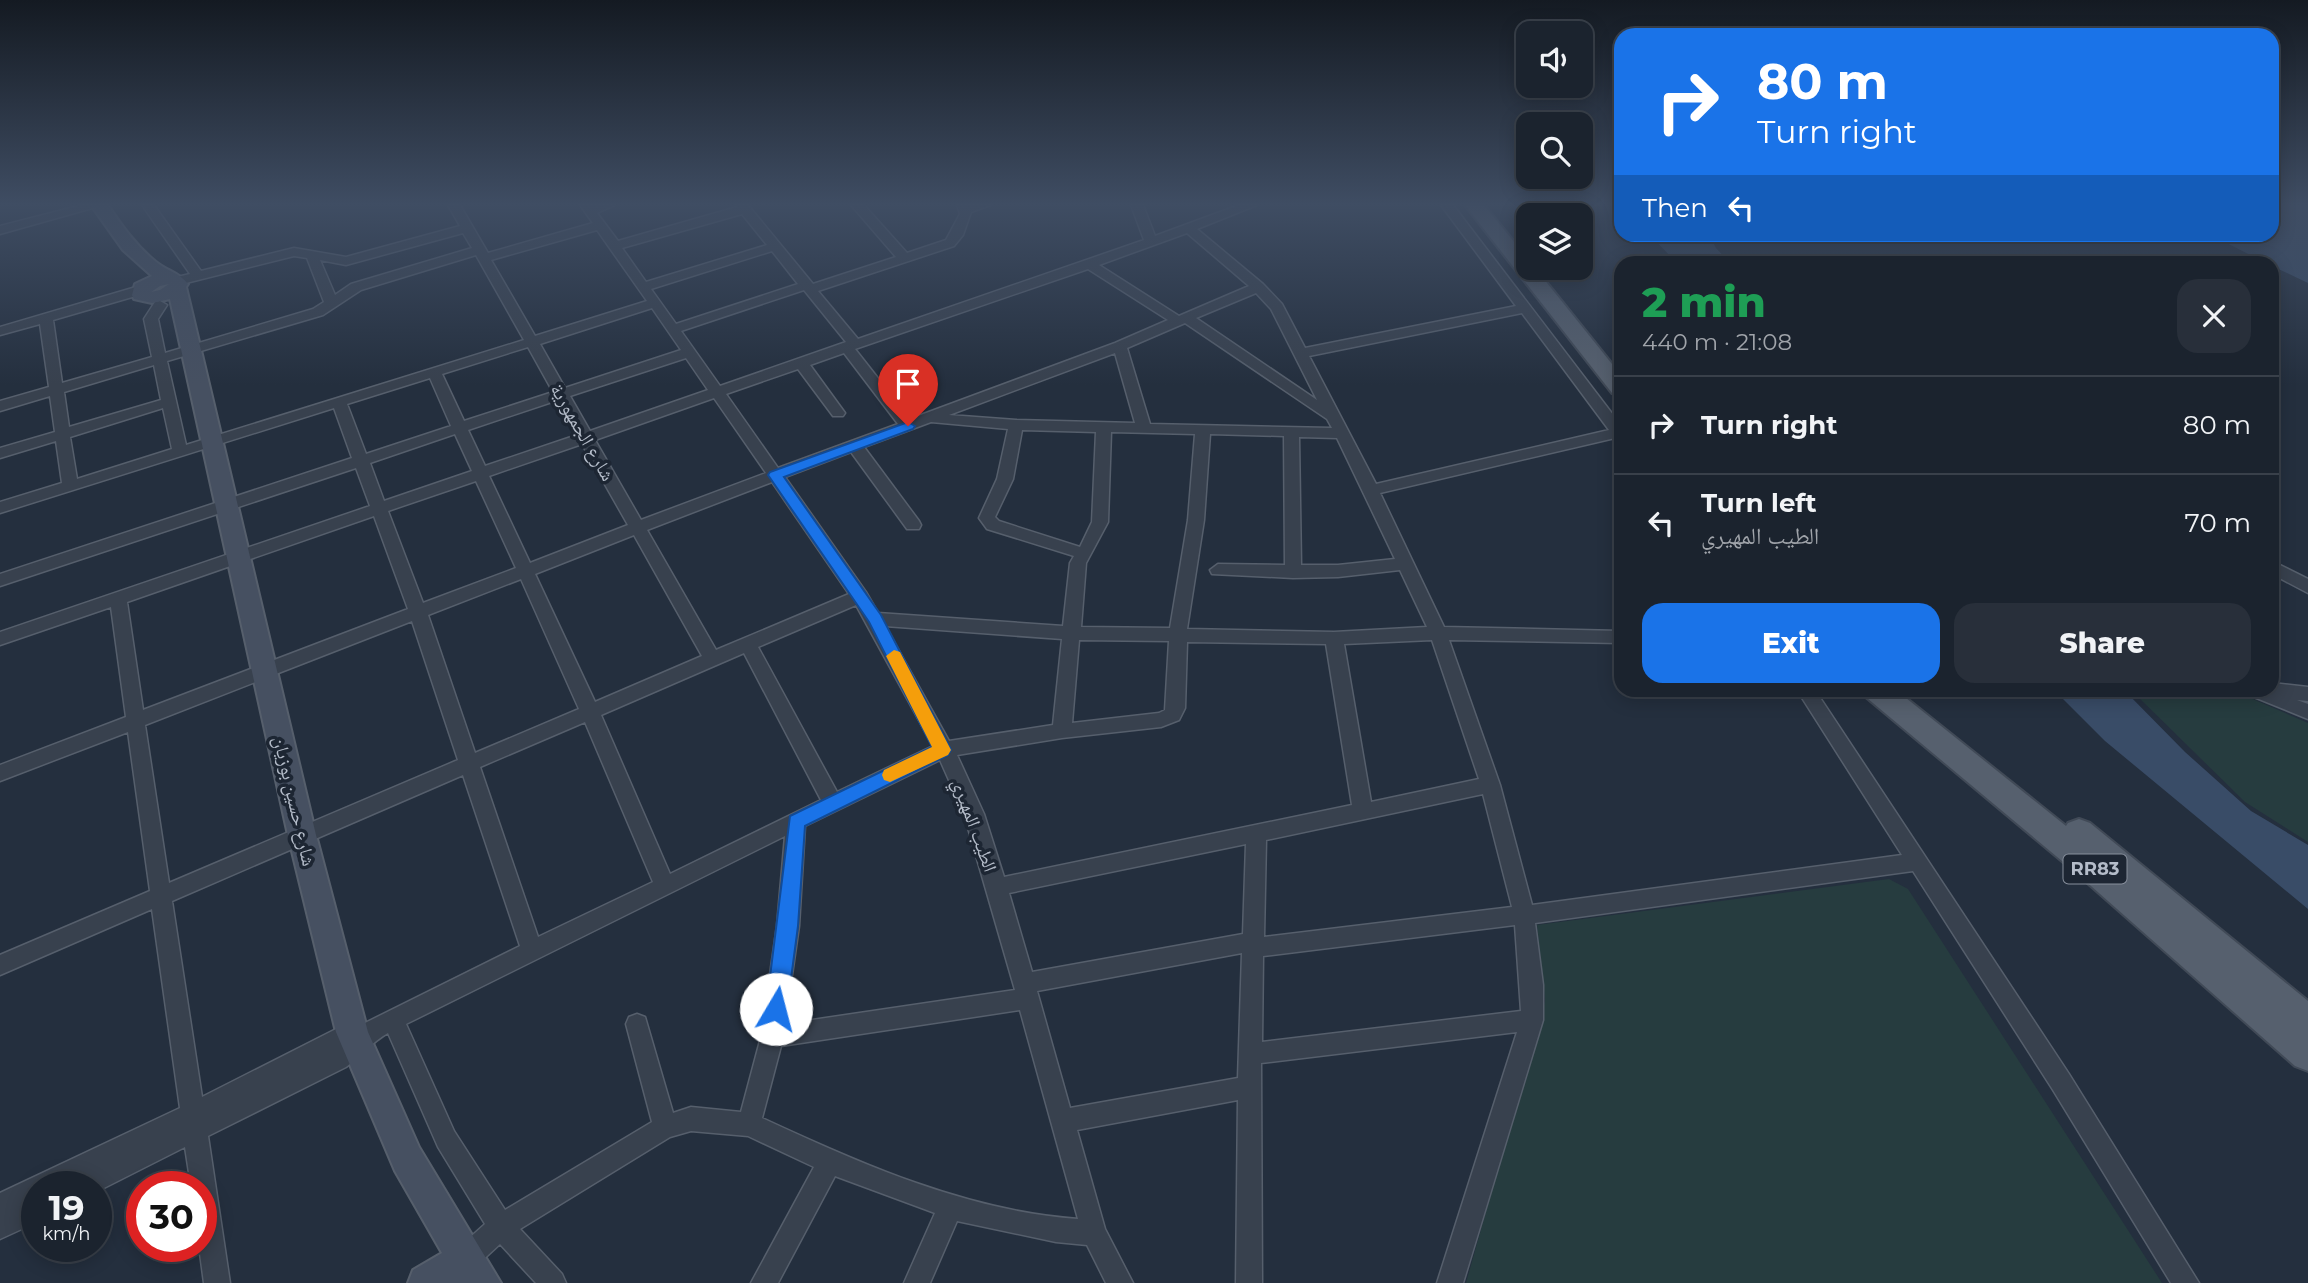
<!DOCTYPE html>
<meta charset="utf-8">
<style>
body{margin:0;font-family:Montserrat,"Noto Naskh Arabic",sans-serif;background:#282f3a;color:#f1f3f6;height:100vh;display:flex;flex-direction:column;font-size:26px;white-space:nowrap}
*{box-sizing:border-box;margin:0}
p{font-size:23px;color:#a0a4aa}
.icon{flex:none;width:38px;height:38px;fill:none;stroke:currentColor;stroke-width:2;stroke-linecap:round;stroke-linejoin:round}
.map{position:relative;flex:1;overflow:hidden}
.sheet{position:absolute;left:1614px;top:256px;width:665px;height:441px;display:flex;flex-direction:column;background:#1b232e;border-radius:21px;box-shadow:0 4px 18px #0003,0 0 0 2px #39404a}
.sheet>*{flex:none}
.hud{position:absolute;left:1614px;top:28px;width:665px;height:214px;border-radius:21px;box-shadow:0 4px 18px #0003,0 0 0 2px #39404a;background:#1a73e8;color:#fff;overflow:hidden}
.tools{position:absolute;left:1516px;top:21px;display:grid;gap:14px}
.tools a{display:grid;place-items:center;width:77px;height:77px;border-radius:14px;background:#1b232e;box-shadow:0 4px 18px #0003,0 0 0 2px #39404a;font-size:35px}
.speed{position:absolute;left:21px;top:1171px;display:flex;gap:14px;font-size:35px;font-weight:700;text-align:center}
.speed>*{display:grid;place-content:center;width:91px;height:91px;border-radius:50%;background:#1b232e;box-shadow:0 4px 18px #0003,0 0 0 2px #39404a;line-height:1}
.speed small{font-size:18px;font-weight:400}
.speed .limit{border:10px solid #d22;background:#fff;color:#111}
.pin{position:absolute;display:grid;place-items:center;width:60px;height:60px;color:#fff;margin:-72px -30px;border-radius:50% 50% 50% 0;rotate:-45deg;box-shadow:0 0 7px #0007}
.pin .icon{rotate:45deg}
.me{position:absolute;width:77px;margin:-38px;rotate:8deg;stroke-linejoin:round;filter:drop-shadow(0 0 5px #0008)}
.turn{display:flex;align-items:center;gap:24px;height:147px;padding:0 28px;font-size:32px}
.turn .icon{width:91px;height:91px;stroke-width:2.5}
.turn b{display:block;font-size:49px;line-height:60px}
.then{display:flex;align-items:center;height:66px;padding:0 28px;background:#0003;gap:14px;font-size:26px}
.round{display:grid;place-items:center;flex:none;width:74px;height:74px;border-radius:21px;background:#282f3a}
.head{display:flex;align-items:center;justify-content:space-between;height:119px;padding:0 28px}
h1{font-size:42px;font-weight:800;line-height:52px;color:#1e9e55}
.action{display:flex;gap:14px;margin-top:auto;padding:14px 28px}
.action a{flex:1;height:80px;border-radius:21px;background:#1a73e8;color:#fff;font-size:28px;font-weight:800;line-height:80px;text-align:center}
.action a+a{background:#282f3a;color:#f1f3f6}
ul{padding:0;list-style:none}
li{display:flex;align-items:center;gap:21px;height:98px;padding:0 28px;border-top:2px solid #39404a}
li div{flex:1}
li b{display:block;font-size:26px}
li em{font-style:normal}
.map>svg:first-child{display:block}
</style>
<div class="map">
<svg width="2308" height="1283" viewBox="0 0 2308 1283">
<rect width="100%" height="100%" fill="#242f3e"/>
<!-- green -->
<g fill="#263c3f">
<polygon points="2131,690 2234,691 2308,723 2308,842 2245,802"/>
<polygon points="1889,879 1908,889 2162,1283 1466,1283 1545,1001 1537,925"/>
</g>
<!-- water -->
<g fill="#394c67">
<polygon points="2272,205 2308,205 2308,283 2272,266 2272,262 2264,262 2211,235 2272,234"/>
<polygon points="1650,235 1709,235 1716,248 1729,262 1676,262"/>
<polygon points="2054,690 2124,690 2185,752 2251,811 2308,845 2308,909 2105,741"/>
</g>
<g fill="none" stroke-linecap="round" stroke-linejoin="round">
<!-- street casing -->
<g stroke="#565f6c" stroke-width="3">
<g id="street">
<polygon points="82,205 103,205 0,234 0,226"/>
<path d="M 142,205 L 154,205 L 201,271 L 294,248 L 346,257 L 460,226 L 448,205 L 460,205 L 488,253 L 593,223 L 580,205 L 615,205 L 597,213 L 618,241 L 737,207 L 735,205 L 748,205 L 813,284 L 896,257 L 851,205 L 864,205 L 907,253 L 946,240 L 960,214 L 957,205 L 991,205 L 971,212 L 963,235 L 954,246 L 818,291 L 858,339 L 1144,240 L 1131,205 L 1143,205 L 1155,236 L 1239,205 L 1257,205 L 1197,229 L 1263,284 L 1282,304 L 1305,348 L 1516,306 L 1441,205 L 1453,205 L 1620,424 L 1620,439 L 1615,438 L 1380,493 L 1444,627 L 1620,631 L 1620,643 L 1449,640 L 1500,785 L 1532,905 L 1902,855 L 1797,690 L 1815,690 L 2069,1074 L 2199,1283 L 2171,1283 L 2053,1090 L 1913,871 L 1535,923 L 1543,985 L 1543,1020 L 1463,1283 L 1437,1283 L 1517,1032 L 1261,1063 L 1262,1283 L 1236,1283 L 1238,1100 L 1077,1130 L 1105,1229 L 1133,1283 L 1106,1283 L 1087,1245 L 1056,1242 L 957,1221 L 930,1283 L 904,1283 L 935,1213 L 835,1176 L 778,1283 L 751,1283 L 814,1167 L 748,1136 L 691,1131 L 670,1137 L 520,1229 L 562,1274 L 566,1283 L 536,1283 L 500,1244 L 474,1268 L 465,1272 L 456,1268 L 452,1259 L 456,1250 L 485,1224 L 438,1147 L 388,1033 C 372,1042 361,1056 346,1067 L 208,1136 L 230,1283 L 204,1283 L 199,1246 L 201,1186 L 191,1186 L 185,1147 L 96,1192 L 96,1186 L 37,1186 L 37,1222 L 0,1239 L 0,1193 L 180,1108 L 152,909 L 0,975 L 0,955 L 150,891 L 128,732 L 0,781 L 0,765 L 126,717 L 111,607 L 0,645 L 0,632 L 370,506 L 356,468 L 0,586 L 0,574 L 352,458 L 334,408 L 0,513 L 0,502 L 62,483 L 56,441 L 0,458 L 0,448 L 55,432 L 50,396 L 0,411 L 0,401 L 49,387 L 40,324 L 0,335 L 0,327 L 136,287 L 146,287 L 146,293 L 53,320 L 62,383 L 152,357 L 144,319 L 155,302 L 160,301 L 167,305 L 158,319 L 165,353 L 313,309 L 324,302 L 307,258 L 294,256 L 178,285 L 173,284 L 173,278 L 190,274 ZM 742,214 L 767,245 L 646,282 L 622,248 ZM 597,230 L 647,301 L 535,336 L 491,260 ZM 463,233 L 472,248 L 351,284 L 335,295 L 320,260 L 346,265 ZM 1187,233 L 1249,286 L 1179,316 L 1099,265 ZM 772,251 L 798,284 L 676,324 L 651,289 ZM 476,255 L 524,340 L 186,445 L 167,361 L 323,315 L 361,290 ZM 1088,269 L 1168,320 L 1115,343 L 910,419 L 855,349 ZM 804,290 L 846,342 L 720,386 L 681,331 ZM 1256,293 L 1271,309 L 1317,400 L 1196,318 ZM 652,308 L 681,350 L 565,388 L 540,344 ZM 1522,313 L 1609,430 L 1376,484 L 1309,356 ZM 1185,323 L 1327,419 L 1332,428 L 1150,424 L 1127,348 ZM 528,347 L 553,392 L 464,421 L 442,374 ZM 844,353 L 898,424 L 778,468 L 726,394 L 798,369 L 833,416 L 843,416 L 845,413 L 810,365 ZM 1115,353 L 1135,423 L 1016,420 L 949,415 ZM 686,358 L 708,390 L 590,431 L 570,396 ZM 154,365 L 161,400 L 69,427 L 64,392 ZM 430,378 L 451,426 L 366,454 L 347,404 ZM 714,398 L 766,473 L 641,520 L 595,440 ZM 558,400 L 577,435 L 485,466 L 468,430 ZM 163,408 L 172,449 L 77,479 L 70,437 ZM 931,422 L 1008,429 L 997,479 L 979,518 L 987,529 L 1074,556 L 1070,563 L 1063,626 L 878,613 L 866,592 L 785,477 L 851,452 L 907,529 L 919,529 L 921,525 L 919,521 L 864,447 ZM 1022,430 L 1096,432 L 1092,522 L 1080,547 L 999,521 L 995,517 L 1013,479 ZM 1111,432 L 1195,434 L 1188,520 L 1170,628 L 1081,627 L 1086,563 L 1108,522 ZM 455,434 L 472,471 L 384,501 L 370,463 ZM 1210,434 L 1284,436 L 1285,565 L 1218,564 L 1210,570 L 1212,574 L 1293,578 L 1338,577 L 1400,570 L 1427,627 L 1334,632 L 1187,629 L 1204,520 ZM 1299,437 L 1337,438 L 1395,559 L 1338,565 L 1301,565 ZM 582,444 L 628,525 L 530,563 L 489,476 ZM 476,481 L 516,568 L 423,603 L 388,511 ZM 772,482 L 849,594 L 716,650 L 647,530 ZM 374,516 L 408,609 L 143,710 L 127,602 ZM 634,535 L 702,656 L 595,702 L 535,574 ZM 521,579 L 579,709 L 475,753 L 428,615 ZM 856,605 L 933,746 L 837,792 L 758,647 ZM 412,621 L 458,760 L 169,883 L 145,725 ZM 885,626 L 1062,639 L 1053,725 L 949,741 ZM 1079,640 L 1169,641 L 1165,710 L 1159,713 L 1072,723 ZM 1432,640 L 1479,779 L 1371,802 L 1344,644 ZM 1187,642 L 1326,644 L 1352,805 L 1004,877 L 984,814 L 957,755 L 1062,738 L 1161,727 L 1179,720 L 1185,708 ZM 744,653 L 821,800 L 670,874 L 601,715 ZM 585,722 L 653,882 L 538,937 L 480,767 ZM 940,760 L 964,814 L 1015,990 L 785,1024 L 799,926 L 805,826 ZM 463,775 L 520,946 L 363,1024 L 352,1021 L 344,1025 L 202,1097 L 172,901 ZM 1483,794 L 1512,907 L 1264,937 L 1266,840 ZM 785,836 L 777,926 L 761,1037 L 741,1112 L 691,1107 L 673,1113 L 645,1017 L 637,1014 L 629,1017 L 626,1024 L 652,1122 L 505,1210 L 454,1131 L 406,1024 ZM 1246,844 L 1243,934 L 1032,972 L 1009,893 ZM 1515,925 L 1521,1011 L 1262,1042 L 1263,956 ZM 1242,953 L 1238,1078 L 1070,1108 L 1037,991 ZM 1020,1010 L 1078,1219 C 967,1211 861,1164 762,1118 L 781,1046 Z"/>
<polygon points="2272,561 2308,579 2308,593 2272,574"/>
<polygon points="2272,683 2308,687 2308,701 2297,700 2308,704 2308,719 2249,695 2246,690 2272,690"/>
</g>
</g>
<!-- secondary casing -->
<g stroke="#565f6c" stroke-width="4">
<path id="secondary" d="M 91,205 L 108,205 C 122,226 136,246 156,262 C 167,271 180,273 188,284 L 186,287 L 316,835 L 368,1032 L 419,1147 L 501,1283 L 408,1283 L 413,1270 L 442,1253 L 395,1171 L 336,1032 L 288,835 L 170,299 L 152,303 L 134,299 L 132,295 L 135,284 L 152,276 L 123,250 ZM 169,284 L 160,290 L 151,292 L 160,286 Z"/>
</g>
<!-- primary casing -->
<g stroke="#414a57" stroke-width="4">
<g id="primary">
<polygon points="1465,205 1484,205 1528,259 1528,268 1535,268 1620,374 1620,395 1612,393"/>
<polygon points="1863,690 1896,690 2066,826 2068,823 2079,819 2090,823 2308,1001 2308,1071 2295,1066 2074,871 1867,698"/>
</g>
</g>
<!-- street -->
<use href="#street" fill="#38414e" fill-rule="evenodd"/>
<!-- secondary -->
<use href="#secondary" fill="#465061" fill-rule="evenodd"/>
<!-- primary -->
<use href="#primary" fill="#56606e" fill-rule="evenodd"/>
</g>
<!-- sky -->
<linearGradient id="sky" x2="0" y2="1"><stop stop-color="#141a22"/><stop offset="0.53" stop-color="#3f4d63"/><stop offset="1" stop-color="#3f4d63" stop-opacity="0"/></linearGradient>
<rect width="2308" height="385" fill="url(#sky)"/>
<!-- route -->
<polygon fill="#1a73e8" stroke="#114b97" stroke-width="2" points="908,422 915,426 913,429 784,477 881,615 951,750 948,755 805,826 798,926 787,1009 784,1016 776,1018 769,1016 766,1009 790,816 932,747 869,622 768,475 770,472"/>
<!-- slow -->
<polygon fill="#f59e0b" points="894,650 900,652 951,750 948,755 890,782 884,780 882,775 884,770 932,747 886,656"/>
<g text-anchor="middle" stroke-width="7" stroke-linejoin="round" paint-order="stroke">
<!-- shield labels -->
<rect fill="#1d2633" stroke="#878f9c" stroke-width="2" x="2063.5" y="854.5" width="63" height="29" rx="5"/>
<g font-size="18" font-weight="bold" fill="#b4bcc9">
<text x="2095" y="875">RR83</text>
</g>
<!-- street labels -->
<g font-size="19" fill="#b4bcc9" stroke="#1d2633">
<text transform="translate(583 432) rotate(60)" y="7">شارع الجمهورية</text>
<text transform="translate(295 801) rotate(77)" y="7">شارع حسين بوزيان</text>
<text transform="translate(975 825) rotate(70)" y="7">الطيب المهيري</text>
</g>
</g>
</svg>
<div class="tools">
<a><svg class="icon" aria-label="sound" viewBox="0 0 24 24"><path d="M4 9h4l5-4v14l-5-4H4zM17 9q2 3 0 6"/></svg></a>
<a><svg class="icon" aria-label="search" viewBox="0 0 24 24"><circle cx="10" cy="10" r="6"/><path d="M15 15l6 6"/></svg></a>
<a><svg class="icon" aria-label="layers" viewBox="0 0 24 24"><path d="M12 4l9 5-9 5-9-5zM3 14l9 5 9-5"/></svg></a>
</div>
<div class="speed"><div>19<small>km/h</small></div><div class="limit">30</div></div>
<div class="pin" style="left:908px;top:426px;background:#d93025"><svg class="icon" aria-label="arrive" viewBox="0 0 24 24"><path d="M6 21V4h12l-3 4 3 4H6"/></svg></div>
<svg class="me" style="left:776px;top:1009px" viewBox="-20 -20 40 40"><circle r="19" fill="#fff"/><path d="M0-13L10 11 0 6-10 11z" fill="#1a73e8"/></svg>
<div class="hud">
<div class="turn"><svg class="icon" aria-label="right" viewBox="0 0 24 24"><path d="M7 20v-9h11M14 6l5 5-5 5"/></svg><div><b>80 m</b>Turn right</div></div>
<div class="then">Then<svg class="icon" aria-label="left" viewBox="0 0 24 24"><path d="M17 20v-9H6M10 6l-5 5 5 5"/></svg></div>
</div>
<section class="sheet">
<div class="head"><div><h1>2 min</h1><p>440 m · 21:08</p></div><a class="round"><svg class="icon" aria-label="close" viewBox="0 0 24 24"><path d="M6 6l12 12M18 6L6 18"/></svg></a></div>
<ul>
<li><svg class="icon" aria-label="right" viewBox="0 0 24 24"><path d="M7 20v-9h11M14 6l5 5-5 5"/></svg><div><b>Turn right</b></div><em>80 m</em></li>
<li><svg class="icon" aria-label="left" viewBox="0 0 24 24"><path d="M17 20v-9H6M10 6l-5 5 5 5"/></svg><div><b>Turn left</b><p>الطيب المهيري</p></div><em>70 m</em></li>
</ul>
<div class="action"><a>Exit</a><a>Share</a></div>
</section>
</div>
